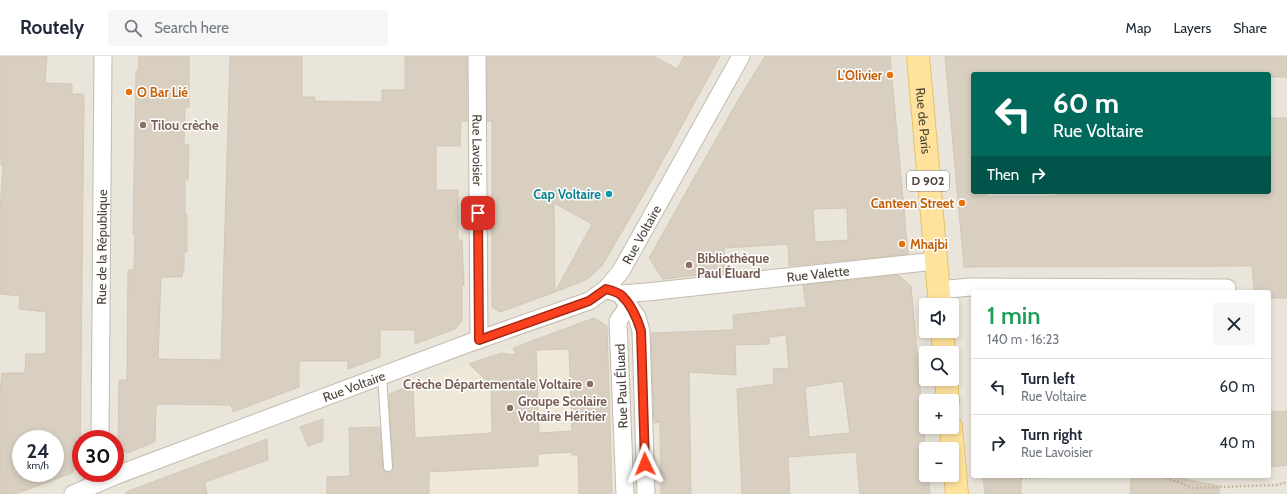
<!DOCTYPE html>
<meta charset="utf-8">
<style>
body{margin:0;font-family:Cabin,sans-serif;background:#f6f6f7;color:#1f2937;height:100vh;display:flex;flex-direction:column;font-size:15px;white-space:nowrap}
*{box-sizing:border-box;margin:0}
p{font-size:13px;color:#747a83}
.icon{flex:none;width:22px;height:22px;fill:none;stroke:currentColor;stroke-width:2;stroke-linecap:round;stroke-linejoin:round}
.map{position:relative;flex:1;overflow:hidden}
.panel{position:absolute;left:971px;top:234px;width:300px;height:188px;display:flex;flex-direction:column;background:#fff;border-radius:4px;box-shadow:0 2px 6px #0003}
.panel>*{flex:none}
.guide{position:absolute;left:971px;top:16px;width:300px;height:122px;border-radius:4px;box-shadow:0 2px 6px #0003;background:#00695c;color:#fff;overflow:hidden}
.fabs{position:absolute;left:919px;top:242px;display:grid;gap:8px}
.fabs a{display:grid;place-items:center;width:40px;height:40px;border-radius:4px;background:#fff;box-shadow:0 2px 6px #0003;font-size:20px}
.speed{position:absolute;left:12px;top:374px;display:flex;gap:8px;font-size:20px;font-weight:700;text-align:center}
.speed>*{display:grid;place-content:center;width:52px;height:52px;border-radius:50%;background:#fff;box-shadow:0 2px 6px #0003;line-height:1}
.speed small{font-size:10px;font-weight:400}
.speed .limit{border:6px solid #d22;background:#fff;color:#111}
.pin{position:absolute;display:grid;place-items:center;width:34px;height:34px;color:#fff;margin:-17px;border-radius:8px;box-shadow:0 2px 6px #0006}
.me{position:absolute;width:44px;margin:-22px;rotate:358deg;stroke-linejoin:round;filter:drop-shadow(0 0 3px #0008)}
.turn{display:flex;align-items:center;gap:14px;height:84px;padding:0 16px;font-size:18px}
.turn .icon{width:52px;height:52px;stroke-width:2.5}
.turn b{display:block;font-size:28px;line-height:34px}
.then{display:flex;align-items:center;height:38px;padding:0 16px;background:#0003;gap:8px;font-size:15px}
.round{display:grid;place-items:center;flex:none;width:42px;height:42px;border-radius:4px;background:#f6f6f7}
.overview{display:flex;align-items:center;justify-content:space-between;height:68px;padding:0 16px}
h1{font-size:24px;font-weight:600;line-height:30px;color:#1e9e55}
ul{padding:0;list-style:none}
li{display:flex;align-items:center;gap:12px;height:56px;padding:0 16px;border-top:1px solid #e0e1e3}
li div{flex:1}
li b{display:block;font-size:15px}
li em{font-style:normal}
header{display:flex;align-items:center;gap:24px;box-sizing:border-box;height:56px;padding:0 20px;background:#fff;border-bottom:1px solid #e0e1e3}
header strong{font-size:19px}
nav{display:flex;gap:22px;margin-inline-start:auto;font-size:14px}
.search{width:280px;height:36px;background:#f6f6f7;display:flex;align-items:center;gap:10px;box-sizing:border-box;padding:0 14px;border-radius:4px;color:#747a83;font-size:15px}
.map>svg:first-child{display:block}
</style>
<header>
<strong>Routely</strong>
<div class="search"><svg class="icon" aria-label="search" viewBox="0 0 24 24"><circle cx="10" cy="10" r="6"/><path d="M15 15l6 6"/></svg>Search here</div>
<nav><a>Map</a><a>Layers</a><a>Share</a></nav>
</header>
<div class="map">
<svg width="1287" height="438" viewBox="0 0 1287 438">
<rect width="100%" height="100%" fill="#f6f3ec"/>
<!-- residential -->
<path fill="#eae5da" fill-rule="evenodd" d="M 0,0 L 1287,0 L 1287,438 L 0,438 ZM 973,18 L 1269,18 L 1269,136 L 973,136 ZM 973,236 L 1269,236 L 1269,420 L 973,420 ZM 926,249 L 952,249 L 952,275 L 926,275 ZM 926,297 L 952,297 L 952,323 L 926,323 ZM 926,345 L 952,345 L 952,371 L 926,371 ZM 21,383 L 55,383 L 55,417 L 21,417 ZM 81,383 L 115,383 L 115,417 L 81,417 ZM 926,393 L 952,393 L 952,419 L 926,419 Z"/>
<!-- education -->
<polygon fill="#efe8d6" points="594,262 607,270 612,438 412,438 409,330 534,284 546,282 554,277"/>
<!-- building -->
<g fill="#d8cfc1" stroke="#d3c7b4" fill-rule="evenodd">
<path d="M 0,0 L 47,0 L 45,27 L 72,28 L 72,38 L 83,38 L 83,42 L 84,42 L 80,403 L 72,417 L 15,438 L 0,438 L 0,336 L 2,317 L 25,317 L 26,298 L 46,298 L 46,256 L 19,253 L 20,240 L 0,238 L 0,155 L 3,110 L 1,109 L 1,102 L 0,101 ZM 21,383 L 55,383 L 55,417 L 21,417 Z"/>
<polygon points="139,0 189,0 189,51 185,51 184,89 189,89 188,124 185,124 185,159 187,159 187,196 184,196 184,214 183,214 182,221 161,221 158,303 221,304 230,0 302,0 302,41 315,41 314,45 382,46 382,34 405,34 405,0 467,0 467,65 461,65 460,90 436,90 436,134 458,134 458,184 462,184 464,230 462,228 462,265 455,273 415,288 415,274 380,274 380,301 348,313 348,305 299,305 299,331 233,356 231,349 156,348 155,386 127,397 118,391 119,324 127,324 128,214 134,214 135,178 133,178 136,15 138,16"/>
<polygon points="487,0 654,0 677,13 684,0 720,0 652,124 602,210 586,224 555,236 592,168 554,147 555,236 500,256 492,251 492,65 487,65"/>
<path d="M 765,0 L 890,0 L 908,198 L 800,209 L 800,208 L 789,210 L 788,188 L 724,192 L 725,216 L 663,223 L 649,202 L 737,46 ZM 847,152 L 848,184 L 815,186 L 813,153 Z"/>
<polygon points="945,0 1287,0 1287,21 1269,21 1269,18 973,18 973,136 987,136 987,141 1058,140 1058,136 1269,136 1269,62 1287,62 1287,242 1269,242 1269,236 1254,236 1252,210 964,211"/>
<path d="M 898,219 L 911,230 L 926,399 L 926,419 L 928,419 L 930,438 L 860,438 L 856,396 L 788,401 L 790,438 L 742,438 L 737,333 L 774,328 L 773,313 L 789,312 L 786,279 L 769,281 L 769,288 L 735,289 L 736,319 L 689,316 L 691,438 L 661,438 L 660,366 L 654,367 L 651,277 L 734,274 L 733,259 L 806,251 L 803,229 ZM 843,325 L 850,377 L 809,381 L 805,331 Z"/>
<path d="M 594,262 L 607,270 L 612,438 L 579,438 L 578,399 L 572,399 L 572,396 L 538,398 L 538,410 L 429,416 L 429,438 L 327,438 L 327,421 L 350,420 L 349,372 L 380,371 L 383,412 L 386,416 L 391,416 L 393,414 L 393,411 L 389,338 L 413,329 L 415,382 L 492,377 L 491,329 L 469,308 L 501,297 L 514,299 L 517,295 L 514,295 L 513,292 ZM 569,293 L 572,375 L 539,377 L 536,294 Z"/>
<polygon points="1287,355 1287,409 1269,411 1269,356"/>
<polygon points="323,363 323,385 308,390 300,371"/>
<polygon points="267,383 268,404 205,426 207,438 126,438 126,436"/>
<polygon points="983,420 1021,420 1021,438 985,438"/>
<polygon points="1131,420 1169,420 1220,430 1219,438 1130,438"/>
</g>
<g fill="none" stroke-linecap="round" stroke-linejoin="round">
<!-- lane casing -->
<g stroke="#c2bbae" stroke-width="10">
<polyline id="lane" points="382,320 388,411"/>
</g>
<!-- street casing -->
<g stroke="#c2bbae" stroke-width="19">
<g id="street">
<path id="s1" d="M 477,0 L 479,284"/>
<path id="s2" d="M 606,233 L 620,238 L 647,236 L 935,205"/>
<polyline points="938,234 970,231 1227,232"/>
<polyline points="620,238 637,261 641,275 646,438"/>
<path id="s3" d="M 100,383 L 103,0"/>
<path id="s4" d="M 73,438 L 117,419 L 469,287 L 589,245 L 606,233 L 621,215 L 741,0"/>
<polyline points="625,438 618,265 629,249"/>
</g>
</g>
<!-- primary casing -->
<g stroke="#e6c16a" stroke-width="24">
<g id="primary">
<path id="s5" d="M 918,0 L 940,249"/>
<polyline points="942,275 944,297"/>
<polyline points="946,323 948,345"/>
<polyline points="951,371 957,438"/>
</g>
</g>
<!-- path -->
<g stroke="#c4b79f" stroke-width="2.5" stroke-dasharray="2 2" stroke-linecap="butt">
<polyline points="1162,420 1193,432 1277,429 1287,426"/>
<polyline points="1021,422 1070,420"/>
</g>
<!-- lane -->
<use href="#lane" stroke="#fff" stroke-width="8"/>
<!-- street -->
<use href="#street" stroke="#fff" stroke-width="17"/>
<!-- primary -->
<use href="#primary" stroke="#ffe39c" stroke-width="22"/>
</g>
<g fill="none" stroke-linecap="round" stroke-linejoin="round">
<!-- route casing -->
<g stroke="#a42913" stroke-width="10">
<path id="route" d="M 478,157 L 479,284 L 589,245 L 606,233 C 610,234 617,236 621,239 C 631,248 637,262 641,275 L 645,408"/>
</g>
<!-- route -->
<use href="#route" stroke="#fc3f1d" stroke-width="7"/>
</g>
<!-- markers -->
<g fill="#e8710a" stroke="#fff" stroke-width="1.5">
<circle cx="890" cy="19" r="4"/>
<circle cx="129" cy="36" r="4"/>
<circle cx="962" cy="147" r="4"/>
<circle cx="902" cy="188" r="4"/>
</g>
<g fill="#8d6e63" stroke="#fff" stroke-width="1.5">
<circle cx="143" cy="69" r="4"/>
<circle cx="689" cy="209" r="4"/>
<circle cx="590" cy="328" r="4"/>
<circle cx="510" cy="352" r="4"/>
</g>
<circle fill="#0f9aa8" stroke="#fff" stroke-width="1.5" cx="609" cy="138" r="4"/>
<g text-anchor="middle" stroke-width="3" stroke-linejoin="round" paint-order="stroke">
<!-- shield labels -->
<rect fill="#fff" stroke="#817c74" stroke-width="1" x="907" y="115" width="42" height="20" rx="3"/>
<g font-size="12" font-weight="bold" fill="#4b4439">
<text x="928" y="129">D 902</text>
</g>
<!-- food labels -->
<g font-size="13" font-weight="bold" fill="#c56008" stroke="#fff" text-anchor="end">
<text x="882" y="24">L'Olivier</text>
<text x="137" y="41" text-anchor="start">O Bar Lié</text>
<text x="954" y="152">Canteen Street</text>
<text x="910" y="193" text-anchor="start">Mhajbi</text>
</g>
<!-- street labels -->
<g font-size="13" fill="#4b4439" stroke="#fff">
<text dy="5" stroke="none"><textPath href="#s5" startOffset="65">Rue de Paris</textPath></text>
<text dy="5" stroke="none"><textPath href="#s1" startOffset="94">Rue Lavoisier</textPath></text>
<text dy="5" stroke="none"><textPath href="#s4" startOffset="637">Rue Voltaire</textPath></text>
<text dy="5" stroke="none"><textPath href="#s3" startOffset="192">Rue de la République</textPath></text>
<text dy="5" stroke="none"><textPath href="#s2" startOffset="214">Rue Valette</textPath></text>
<text dy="5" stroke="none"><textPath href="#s4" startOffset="301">Rue Voltaire</textPath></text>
<text transform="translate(621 330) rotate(-92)" y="5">Rue Paul Éluard</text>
</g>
<!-- education labels -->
<g font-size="13" font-weight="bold" fill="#785e54" stroke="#fff" text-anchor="start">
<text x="151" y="74">Tilou crèche</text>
<text x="697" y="207">Bibliothèque<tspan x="697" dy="15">Paul Éluard</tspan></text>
<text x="582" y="333" text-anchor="end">Crèche Départementale Voltaire</text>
<text x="518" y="350">Groupe Scolaire<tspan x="518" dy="15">Voltaire Héritier</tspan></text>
</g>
<!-- culture labels -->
<g font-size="13" font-weight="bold" fill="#0d838f" stroke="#fff" text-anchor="end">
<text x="601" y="143">Cap Voltaire</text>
</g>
</g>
</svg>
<div class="fabs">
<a><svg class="icon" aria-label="sound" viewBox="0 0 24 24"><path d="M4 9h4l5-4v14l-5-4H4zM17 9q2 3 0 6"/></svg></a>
<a><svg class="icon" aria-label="search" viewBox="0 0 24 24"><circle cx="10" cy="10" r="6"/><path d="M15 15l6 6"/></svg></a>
<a>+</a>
<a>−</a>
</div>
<div class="speed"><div>24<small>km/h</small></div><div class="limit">30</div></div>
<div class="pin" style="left:478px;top:157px;background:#d93025"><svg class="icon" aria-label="arrive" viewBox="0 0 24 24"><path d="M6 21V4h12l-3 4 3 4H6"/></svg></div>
<svg class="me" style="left:645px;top:408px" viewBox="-20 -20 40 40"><path d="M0-17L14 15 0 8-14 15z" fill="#fc3f1d" stroke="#fff" stroke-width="4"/></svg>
<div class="guide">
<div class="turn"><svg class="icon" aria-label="left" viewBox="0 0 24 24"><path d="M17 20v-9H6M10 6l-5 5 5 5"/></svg><div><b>60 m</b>Rue Voltaire</div></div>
<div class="then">Then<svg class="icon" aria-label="right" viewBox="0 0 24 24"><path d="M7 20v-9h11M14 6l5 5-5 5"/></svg></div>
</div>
<section class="panel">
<div class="overview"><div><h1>1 min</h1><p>140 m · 16:23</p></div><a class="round"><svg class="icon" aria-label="close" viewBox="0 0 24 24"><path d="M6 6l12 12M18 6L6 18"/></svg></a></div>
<ul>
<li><svg class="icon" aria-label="left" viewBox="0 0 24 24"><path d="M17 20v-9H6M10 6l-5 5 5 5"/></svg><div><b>Turn left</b><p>Rue Voltaire</p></div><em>60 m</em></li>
<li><svg class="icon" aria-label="right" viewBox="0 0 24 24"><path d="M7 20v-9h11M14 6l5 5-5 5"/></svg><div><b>Turn right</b><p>Rue Lavoisier</p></div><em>40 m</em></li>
</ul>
</section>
</div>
